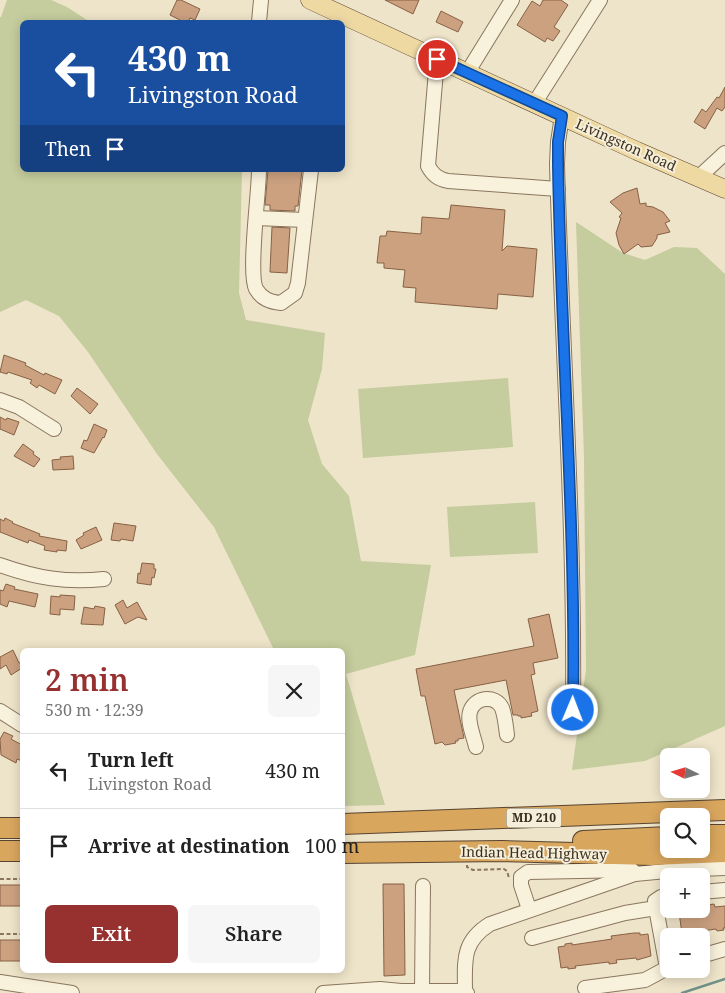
<!DOCTYPE html>
<meta charset="utf-8">
<style>
body{margin:0;font-family:"Noto Serif",serif;background:#f6f6f6;color:#222;height:100vh;display:flex;flex-direction:column;font-size:19px;white-space:nowrap}
*{box-sizing:border-box;margin:0}
p{font-size:16px;color:#767676}
.icon{flex:none;width:28px;height:28px;fill:none;stroke:currentColor;stroke-width:2;stroke-linecap:round;stroke-linejoin:round}
.map{position:relative;flex:1;overflow:hidden}
.panel{position:absolute;left:20px;top:648px;width:325px;height:325px;display:flex;flex-direction:column;background:#fff;border-radius:8px;box-shadow:0 2px 12px #0003}
.panel>*{flex:none}
.banner{position:absolute;left:20px;top:20px;width:325px;height:152px;border-radius:8px;box-shadow:0 2px 12px #0003;background:#1a4fa0;color:#fff;overflow:hidden}
.needle{width:32px;rotate:275deg}
.controls{position:absolute;left:660px;top:748px;display:grid;gap:10px}
.controls a{display:grid;place-items:center;width:50px;height:50px;border-radius:8px;background:#fff;box-shadow:0 2px 12px #0003;font-size:25px}
.pin{position:absolute;display:grid;place-items:center;width:42px;height:42px;color:#fff;margin:-21px;border:2px solid #fff;border-radius:50%;box-shadow:0 1px 5px #0007}
.me{position:absolute;width:55px;margin:-28px;rotate:1deg;stroke-linejoin:round;filter:drop-shadow(0 0 4px #0008)}
.turn{display:flex;align-items:center;gap:18px;height:105px;padding:0 25px;font-size:22px}
.turn .icon{width:65px;height:65px;stroke-width:2.5}
.turn b{display:block;font-size:35px;line-height:42px}
.then{display:flex;align-items:center;height:48px;padding:0 25px;background:#0003;gap:10px;font-size:19px}
.round{display:grid;place-items:center;flex:none;width:52px;height:52px;border-radius:8px;background:#f6f6f6}
.overview{display:flex;align-items:center;justify-content:space-between;height:85px;padding:0 25px}
h1{font-size:30px;font-weight:600;line-height:38px;color:#97312f}
.action{display:flex;gap:10px;margin-top:auto;padding:10px 25px}
.action a{flex:1;height:58px;border-radius:8px;background:#97312f;color:#fff;font-size:20px;font-weight:600;line-height:58px;text-align:center}
.action a+a{background:#f6f6f6;color:#222}
ul{padding:0;list-style:none}
li{display:flex;align-items:center;gap:15px;height:75px;padding:0 25px;border-top:1px solid #e0e0e0}
li div{flex:1}
li b{display:block;font-size:19px}
li em{font-style:normal}
.map>svg:first-child{display:block}
</style>
<div class="map">
<svg width="725" height="993" viewBox="0 0 725 993">
<rect width="100%" height="100%" fill="#eee4c9"/>
<!-- green -->
<g fill="#c5cc9d">
<polygon points="7,0 51,0 67,7 90,22 22,22 22,170 242,170 239,293 246,320 325,333 322,369 308,420 322,464 349,496 361,561 431,565 415,655 346,674 385,805 343,806 342,650 274,650 214,527 157,454 88,352 59,316 26,300 0,312 0,17 1,17"/>
<polygon points="576,222 623,253 645,260 674,247 697,248 725,274 725,726 645,761 572,770 586,670 584,457"/>
<polygon points="508,378 513,447 363,458 358,389"/>
<polygon points="535,502 538,553 450,557 447,507"/>
</g>
<g fill="none" stroke-linecap="round" stroke-linejoin="round">
<!-- stream -->
<polyline stroke="#709189" stroke-width="2.5" points="682,993 725,979"/>
</g>
<!-- building -->
<g fill="#cba180" stroke="#886144">
<polygon points="177,0 181,0 200,9 195,20 190,18 188,22 179,22 180,20 170,15"/>
<polygon points="385,0 419,0 413,14"/>
<polygon points="543,0 561,0 568,5 554,27 560,31 553,41 547,38 545,42 517,25 532,1 540,6"/>
<polygon points="441,11 463,22 458,32 436,22"/>
<polygon points="725,87 725,107 722,111 717,108 705,129 694,122 702,109 706,112 717,97 719,98"/>
<polygon points="268,170 302,170 298,206 295,206 295,211 270,210 270,205 265,205"/>
<polygon points="637,188 640,204 646,203 646,206 653,207 663,212 670,221 665,223 670,232 657,235 657,238 652,246 641,247 638,244 624,254 619,245 616,233 621,218 619,217 622,213 610,202 623,193"/>
<polygon points="451,205 505,210 502,251 507,246 537,249 533,297 498,294 497,309 415,302 416,288 403,287 405,270 384,268 384,263 377,263 380,236 386,236 387,231 421,234 422,217 449,219"/>
<polygon points="272,227 290,228 287,273 270,272"/>
<polygon points="4,355 26,363 25,365 44,375 45,373 62,380 55,394 39,385 37,388 30,383 32,380 8,372 7,374 0,372"/>
<polygon points="77,388 98,404 90,414 71,396"/>
<polygon points="0,417 6,420 7,418 19,422 14,435 0,429"/>
<polygon points="94,424 107,430 104,438 103,437 94,453 81,448 84,440 87,441"/>
<polygon points="23,444 34,452 33,454 40,459 34,467 14,456"/>
<polygon points="73,456 74,469 53,470 52,460 61,459 60,457"/>
<polygon points="5,518 13,522 12,523 40,534 39,536 67,541 66,551 57,550 57,552 44,550 45,546 29,540 28,543 0,532 0,519 4,521"/>
<polygon points="114,523 136,526 133,541 121,539 120,541 111,540"/>
<polygon points="96,527 102,540 81,549 76,540 84,535 83,533"/>
<polygon points="142,563 154,564 154,569 156,569 154,578 152,577 151,585 137,583 138,573 140,574"/>
<polygon points="6,584 15,587 14,589 38,594 35,607 9,601 7,607 0,604 0,590 3,591"/>
<polygon points="60,595 75,596 74,610 60,609 60,615 50,614 51,596 60,597"/>
<polygon points="123,600 127,608 137,602 147,620 138,617 125,624 115,605"/>
<polygon points="95,606 105,608 103,625 81,624 84,607 94,609"/>
<polygon points="549,614 558,658 533,663 535,674 531,675 538,711 531,713 532,716 521,718 521,716 518,716 518,715 513,715 506,680 454,690 464,738 458,739 458,741 455,741 456,743 445,745 442,742 435,744 425,696 421,696 416,669 534,646 528,619"/>
<polygon points="13,650 19,663 22,663 22,668 11,675 6,665 0,669 0,657"/>
<polygon points="4,732 13,736 11,739 22,745 22,761 17,759 16,763 1,755 0,739"/>
<polygon points="383,884 404,884 405,975 384,976"/>
<rect x="0" y="885" width="22" height="21"/>
<polygon points="714,904 715,907 725,906 725,928 723,928 724,930 717,931 716,929 696,932 697,934 682,934 679,912 686,911 686,909 701,909 701,906"/>
<polygon points="634,933 640,933 640,935 648,934 651,956 637,960 636,958 616,960 617,963 609,964 609,962 575,966 576,968 568,969 568,967 561,968 558,947 565,946 565,944 572,943 572,945 612,939 611,936"/>
<rect x="0" y="940" width="22" height="21"/>
</g>
<g fill="none" stroke-linecap="round" stroke-linejoin="round">
<!-- minor casing -->
<g stroke="#8a765e" stroke-width="16">
<g id="minor">
<polyline points="259,22 261,0"/>
<path d="M 437,59 L 428,166 C 433,175 438,179 448,181 L 558,189"/>
<polyline points="467,73 512,0"/>
<polyline points="534,104 600,0"/>
<path d="M 562,116 L 558,142 L 557,164 C 562,346 575,528 573,710"/>
<path d="M 259,170 C 259,193 248,273 256,289 C 262,299 270,302 281,303 L 295,293 L 298,283 L 311,170"/>
<polyline points="699,177 725,153"/>
<polyline points="256,218 305,220"/>
<polyline points="0,400 19,407 54,429"/>
<path d="M 0,565 C 37,578 65,583 104,579"/>
<polyline points="0,711 22,725"/>
<path d="M 476,747 C 474,737 467,722 470,712 C 474,697 495,694 502,708 C 505,716 506,727 507,735"/>
<polyline points="701,892 725,890"/>
<polyline points="656,908 667,968"/>
<polyline points="529,909 521,885 521,877 528,872 632,870 635,874"/>
<polyline points="532,938 625,913 656,908 655,901 661,897 669,896"/>
<polyline points="701,956 725,949"/>
<polyline points="0,982 72,993"/>
<polyline points="585,988 645,980 669,967"/>
<polyline points="422,991 423,886"/>
<path d="M 465,992 C 465,962 461,942 490,924 L 635,874 L 677,870 L 725,868"/>
<polyline points="323,993 380,989 401,991 462,991 467,993"/>
</g>
</g>
<!-- major casing -->
<g stroke="#584432" stroke-width="19">
<polyline id="major" points="310,0 637,151 725,189"/>
</g>
<!-- highway casing -->
<g stroke="#584432" stroke-width="22">
<g id="highway">
<polyline points="342,824 725,810"/>
<polyline points="0,828 22,828"/>
<polyline points="701,835 725,835"/>
<polyline points="583,841 669,837"/>
<polyline points="0,851 22,851"/>
<polyline points="342,853 502,851 652,855 725,852"/>
</g>
</g>
<!-- path -->
<g stroke="#8a765e" stroke-width="2" stroke-dasharray="4 2.5" stroke-linecap="butt">
<polyline points="467,865 467,867 473,870 504,869 507,871 509,878"/>
<polyline points="0,879 22,879"/>
<polyline points="0,934 22,934"/>
</g>
<!-- minor -->
<use href="#minor" stroke="#f8f1dc" stroke-width="14"/>
<!-- major -->
<use href="#major" stroke="#efd9a3" stroke-width="18"/>
<!-- highway -->
<use href="#highway" stroke="#d9a65e" stroke-width="20"/>
</g>
<g fill="none" stroke-linecap="round" stroke-linejoin="round">
<!-- route casing -->
<g stroke="#114b97" stroke-width="12">
<path id="route" d="M 437,59 L 562,116 L 558,142 L 558,164 C 561,346 576,528 573,710"/>
</g>
<!-- route -->
<use href="#route" stroke="#1a73e8" stroke-width="9"/>
</g>
<g text-anchor="middle" stroke-width="4" stroke-linejoin="round" paint-order="stroke">
<!-- shield labels -->
<rect fill="#f5eed8" stroke="#736858" stroke-width="1" x="506.5" y="808.5" width="55" height="19" rx="4"/>
<g font-size="12" font-weight="bold" fill="#3b2e21">
<text x="534" y="822">MD 210</text>
</g>
<!-- street labels -->
<g font-size="14" fill="#3b2e21" stroke="#f5eed8">
<text transform="translate(626 145) rotate(24)" y="5">Livingston Road</text>
<text transform="translate(534 853) rotate(1)" y="5">Indian Head Highway</text>
</g>
</g>
</svg>
<div class="controls">
<a><svg class="needle" viewBox="-14 -14 28 28"><path d="M0-13l5 13h-10z" fill="#e53935"/><path d="M0 13l5-13h-10z" fill="#767676"/></svg></a>
<a><svg class="icon" aria-label="search" viewBox="0 0 24 24"><circle cx="10" cy="10" r="6"/><path d="M15 15l6 6"/></svg></a>
<a>+</a>
<a>−</a>
</div>
<div class="pin" style="left:437px;top:59px;background:#d93025"><svg class="icon" aria-label="arrive" viewBox="0 0 24 24"><path d="M6 21V4h12l-3 4 3 4H6"/></svg></div>
<svg class="me" style="left:573px;top:710px" viewBox="-20 -20 40 40"><circle r="17" fill="#1a73e8" stroke="#fff" stroke-width="3"/><path d="M0-11L8 9 0 5-8 9z" fill="#fff"/></svg>
<div class="banner">
<div class="turn"><svg class="icon" aria-label="left" viewBox="0 0 24 24"><path d="M17 20v-9H6M10 6l-5 5 5 5"/></svg><div><b>430 m</b>Livingston Road</div></div>
<div class="then">Then<svg class="icon" aria-label="arrive" viewBox="0 0 24 24"><path d="M6 21V4h12l-3 4 3 4H6"/></svg></div>
</div>
<section class="panel">
<div class="overview"><div><h1>2 min</h1><p>530 m · 12:39</p></div><a class="round"><svg class="icon" aria-label="close" viewBox="0 0 24 24"><path d="M6 6l12 12M18 6L6 18"/></svg></a></div>
<ul>
<li><svg class="icon" aria-label="left" viewBox="0 0 24 24"><path d="M17 20v-9H6M10 6l-5 5 5 5"/></svg><div><b>Turn left</b><p>Livingston Road</p></div><em>430 m</em></li>
<li><svg class="icon" aria-label="arrive" viewBox="0 0 24 24"><path d="M6 21V4h12l-3 4 3 4H6"/></svg><div><b>Arrive at destination</b></div><em>100 m</em></li>
</ul>
<div class="action"><a>Exit</a><a>Share</a></div>
</section>
</div>
